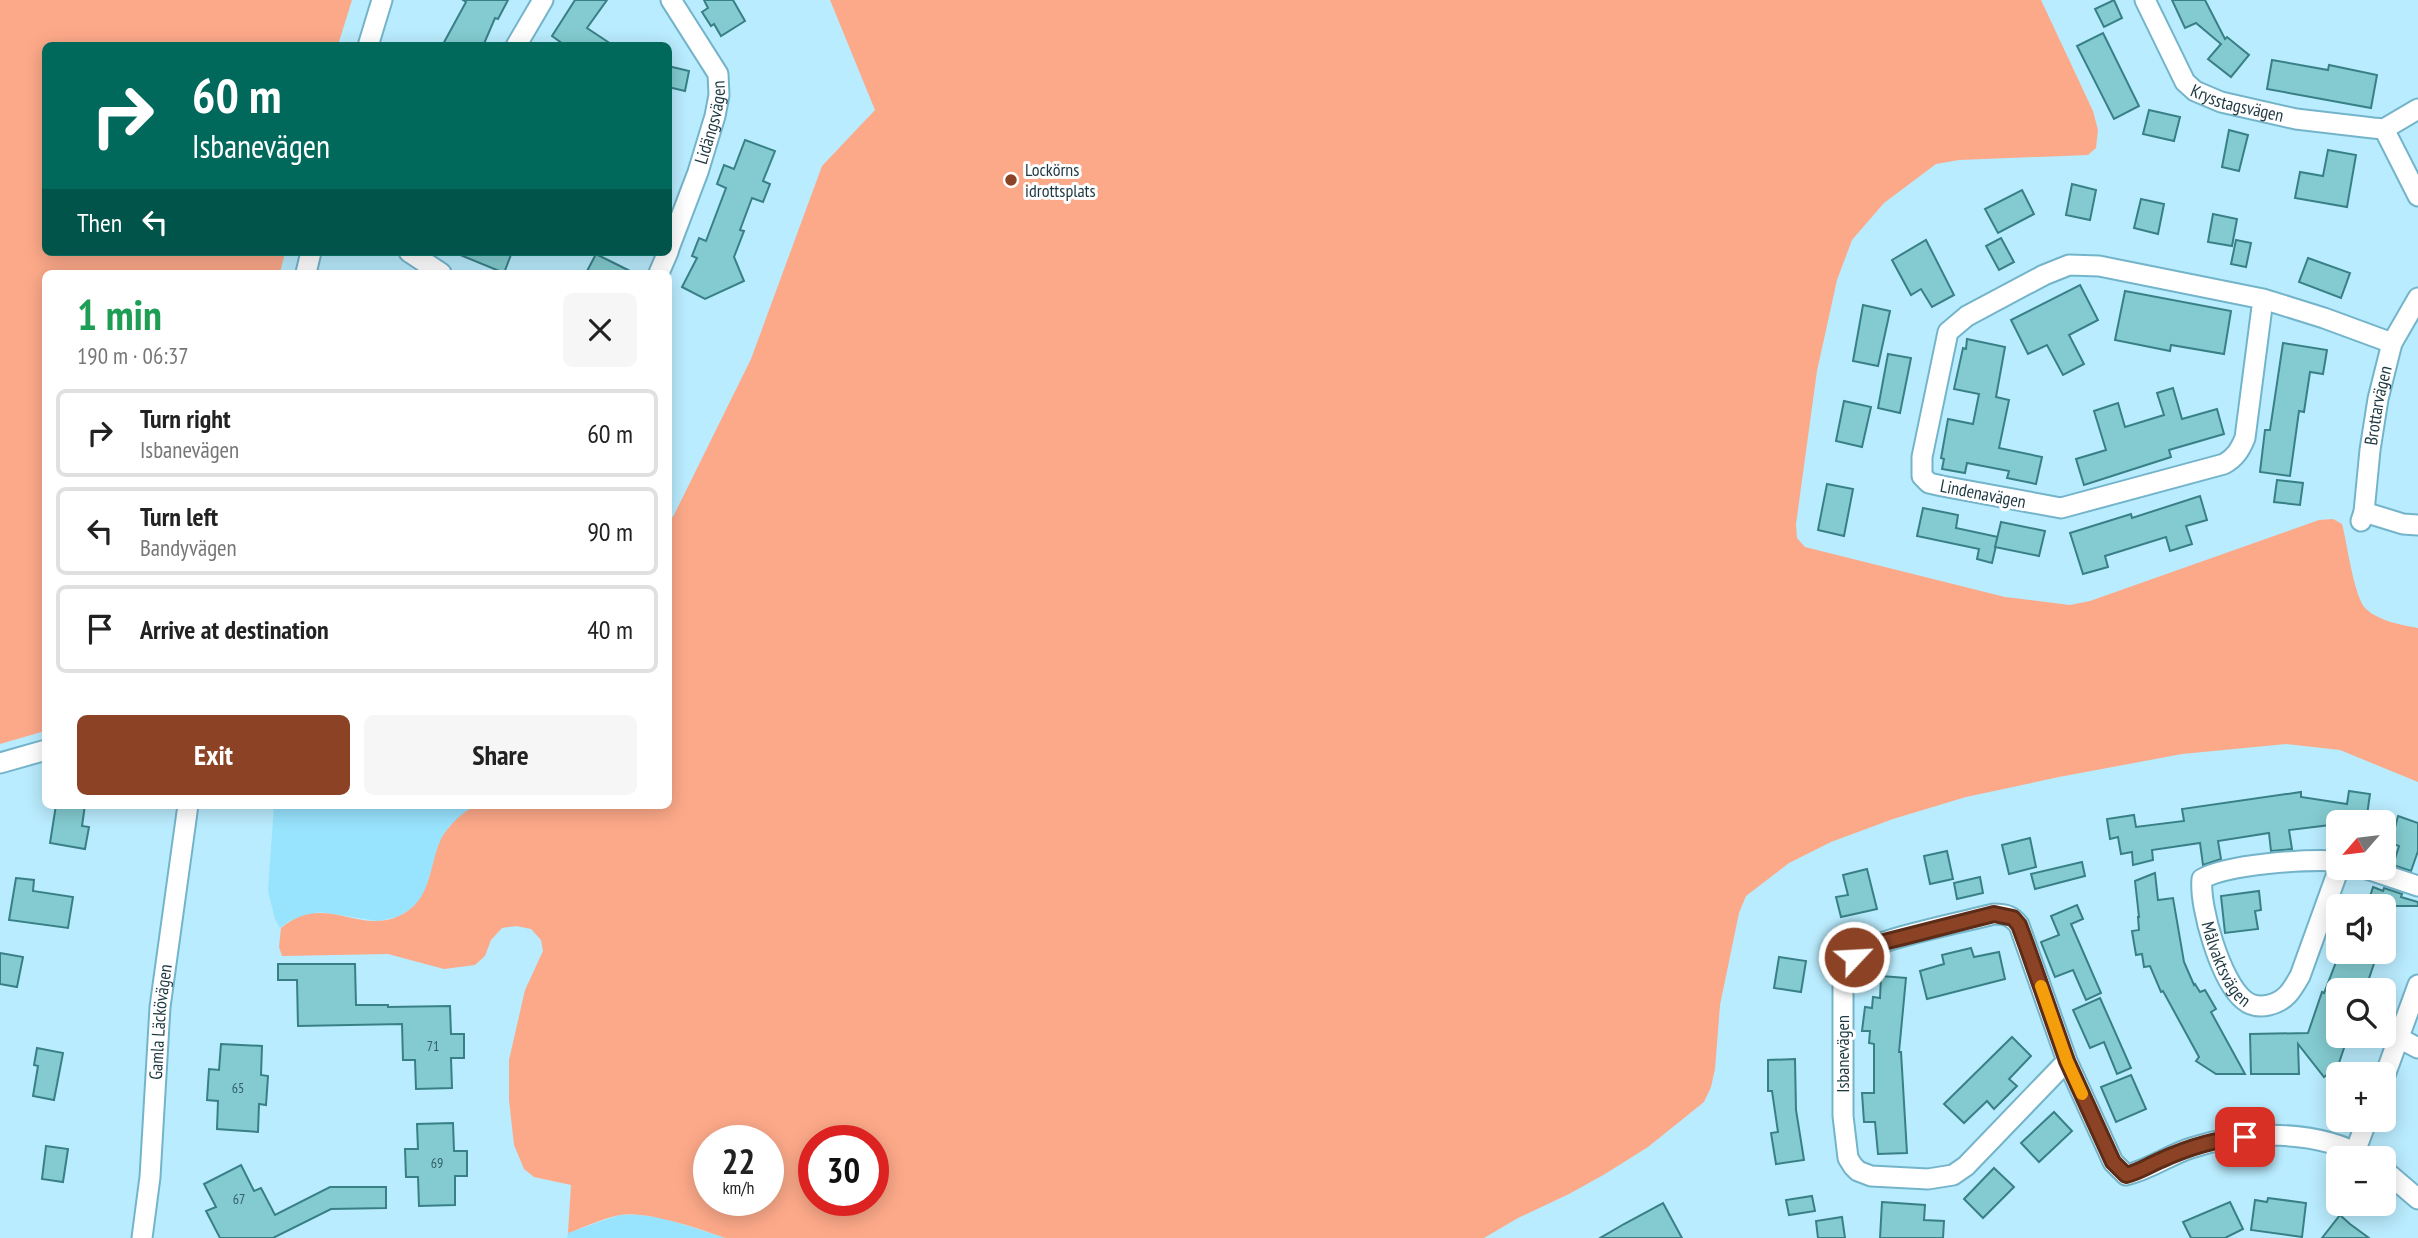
<!DOCTYPE html>
<meta charset="utf-8">
<style>
body{margin:0;font-family:"PT Sans Narrow",sans-serif;background:#f6f6f6;color:#222;height:100vh;display:flex;flex-direction:column;font-size:26px;white-space:nowrap}
*{box-sizing:border-box;margin:0}
p{font-size:23px;color:#767676}
.icon{flex:none;width:38px;height:38px;fill:none;stroke:currentColor;stroke-width:2;stroke-linecap:round;stroke-linejoin:round}
.map{position:relative;flex:1;overflow:hidden}
.panel{position:absolute;left:42px;top:270px;width:630px;height:539px;display:flex;flex-direction:column;background:#fff;border-radius:10px;box-shadow:0 4px 18px #0003}
.panel>*{flex:none}
.guide{position:absolute;left:42px;top:42px;width:630px;height:214px;border-radius:10px;box-shadow:0 4px 18px #0003;background:#00695c;color:#fff;overflow:hidden}
.needle{width:46px;rotate:242deg}
.controls{position:absolute;left:2326px;top:810px;display:grid;gap:14px}
.controls a{display:grid;place-items:center;width:70px;height:70px;border-radius:10px;background:#fff;box-shadow:0 4px 18px #0003;font-size:35px}
.speed{position:absolute;left:693px;top:1125px;display:flex;gap:14px;font-size:35px;font-weight:700;text-align:center}
.speed>*{display:grid;place-content:center;width:91px;height:91px;border-radius:50%;background:#fff;box-shadow:0 4px 18px #0003;line-height:1}
.speed small{font-size:18px;font-weight:400}
.speed .limit{border:10px solid #d22;background:#fff;color:#111}
.pin{position:absolute;display:grid;place-items:center;width:60px;height:60px;color:#fff;margin:-30px;border-radius:14px;box-shadow:0 4px 10px #0006}
.me{position:absolute;width:77px;margin:-38px;rotate:65deg;stroke-linejoin:round;filter:drop-shadow(0 0 5px #0008)}
.turn{display:flex;align-items:center;gap:24px;height:147px;padding:0 35px;font-size:32px}
.turn .icon{width:91px;height:91px;stroke-width:2.5}
.turn b{display:block;font-size:49px;line-height:60px}
.then{display:flex;align-items:center;height:66px;padding:0 35px;background:#0003;gap:14px;font-size:26px}
.round{display:grid;place-items:center;flex:none;width:74px;height:74px;border-radius:10px;background:#f6f6f6}
.head{display:flex;align-items:center;justify-content:space-between;height:119px;padding:0 35px}
h1{font-size:42px;font-weight:600;line-height:52px;color:#1e9e55}
.cta{display:flex;gap:14px;margin-top:auto;padding:14px 35px}
.cta a{flex:1;height:80px;border-radius:10px;background:#8c4325;color:#fff;font-size:28px;font-weight:600;line-height:80px;text-align:center}
.cta a+a{background:#f6f6f6;color:#222}
ul{padding:0;list-style:none}
li{display:flex;align-items:center;gap:21px;height:88px;margin:0 14px 10px;padding:0 21px;border:4px solid #e0e0e0;border-radius:10px}
li div{flex:1}
li b{display:block;font-size:26px}
li em{font-style:normal}
.map>svg:first-child{display:block}
</style>
<div class="map">
<svg width="2418" height="1238" viewBox="0 0 2418 1238">
<rect width="100%" height="100%" fill="#b9ecfe"/>
<!-- built -->
<g fill="#98e3fe">
<polygon points="274,805 479,805 449,826 435,858 424,893 414,907 397,917 378,921 320,912 289,921 280,928 275,919 268,891"/>
<polygon points="620,1215 639,1215 663,1218 725,1238 567,1238 568,1233"/>
</g>
<!-- green -->
<g fill="#fca989" fill-rule="evenodd">
<polygon points="0,0 352,0 338,45 46,46 46,252 285,252 280,273 46,273 45,731 0,744"/>
<path d="M 830,0 L 2041,0 L 2093,111 L 2098,130 L 2096,148 L 2088,155 L 1959,160 L 1936,164 L 1884,203 L 1852,240 L 1837,280 L 1817,371 L 1796,524 L 1797,538 L 1805,547 L 2005,597 L 2070,605 L 2090,601 L 2319,520 L 2333,519 L 2342,524 C 2347,542 2354,598 2366,609 C 2379,621 2401,625 2418,628 L 2418,782 L 2340,750 L 2286,744 L 2182,754 L 2059,777 L 1966,797 L 1893,819 L 1831,842 L 1789,863 L 1746,896 L 1739,913 L 1720,1005 L 1715,1069 L 1711,1087 L 1704,1102 L 1648,1147 L 1605,1174 L 1569,1194 L 1518,1218 L 1484,1238 L 725,1238 C 701,1229 645,1210 620,1215 C 603,1218 585,1227 568,1233 L 571,1185 L 534,1177 L 524,1169 L 514,1145 L 509,1100 L 509,1060 L 525,990 L 543,951 L 541,940 L 531,929 L 516,926 L 502,928 L 491,940 L 485,956 L 475,965 L 444,969 L 388,954 L 282,956 L 279,947 L 281,928 C 325,892 357,935 399,916 C 432,901 428,868 441,839 C 448,826 465,808 480,805 C 497,802 517,805 534,805 C 579,805 624,805 668,805 L 669,522 L 674,515 L 751,359 L 822,166 L 875,110 ZM 768,1141 L 768,1200 L 709,1200 L 709,1141 ZM 814,1141 L 873,1141 L 873,1200 L 814,1200 Z"/>
</g>
<!-- building -->
<g fill="#83cbd0" stroke="#388086" stroke-width="2">
<polygon points="463,0 508,0 498,19 495,18 483,46 442,46 466,2"/>
<polygon points="575,0 607,0 587,28 614,46 566,46 552,36"/>
<polygon points="704,0 733,0 745,21 721,36 714,24 711,26 702,12 708,8"/>
<polygon points="2114,0 2122,18 2104,27 2095,9"/>
<polygon points="2172,0 2205,0 2225,39 2227,37 2249,55 2231,77 2208,59 2221,44 2196,23 2185,28"/>
<polygon points="2103,33 2139,106 2114,119 2077,46"/>
<polygon points="2272,60 2328,70 2329,65 2377,75 2371,108 2267,89"/>
<polygon points="668,66 689,71 685,91 668,87"/>
<polygon points="2149,110 2180,117 2174,141 2143,134"/>
<polygon points="2229,130 2248,135 2239,171 2222,167"/>
<polygon points="745,140 775,151 763,181 770,184 763,202 752,198 740,230 744,231 734,257 744,281 705,299 682,287 697,258 692,256 699,238 706,241 726,188 717,184 724,165 734,169"/>
<polygon points="2328,150 2356,155 2347,207 2295,198 2300,172 2323,176"/>
<polygon points="2072,184 2096,190 2090,220 2066,215"/>
<polygon points="2022,190 2034,214 1998,233 1985,209"/>
<polygon points="2141,199 2164,204 2158,234 2134,228"/>
<polygon points="2213,214 2237,219 2232,246 2208,242"/>
<polygon points="2001,238 2014,262 1999,270 1986,246"/>
<polygon points="1926,240 1954,295 1932,307 1921,289 1911,295 1892,260"/>
<polygon points="2236,240 2251,243 2246,267 2231,264"/>
<polygon points="453,252 512,252 504,273"/>
<polygon points="596,254 634,273 586,273"/>
<polygon points="2308,258 2350,273 2341,298 2299,282"/>
<polygon points="2080,285 2098,320 2069,335 2084,364 2063,375 2047,345 2028,354 2011,320"/>
<polygon points="2125,291 2231,311 2224,354 2171,345 2170,351 2115,340"/>
<polygon points="1863,305 1890,311 1878,366 1853,361"/>
<polygon points="1967,339 2005,347 1996,397 2009,400 1999,448 2042,457 2036,484 2007,478 2009,471 1967,463 1965,473 1942,469 1944,459 1941,458 1948,419 1973,424 1979,394 1954,389 1963,348 1966,349"/>
<polygon points="2283,343 2327,350 2323,374 2310,372 2304,412 2299,411 2290,476 2260,472 2265,430 2270,430"/>
<polygon points="1888,354 1911,358 1900,413 1878,408"/>
<polygon points="2173,388 2182,419 2217,409 2224,434 2169,450 2171,457 2084,485 2076,459 2106,450 2094,411 2118,403 2125,427 2164,415 2157,393"/>
<polygon points="1844,401 1871,407 1862,447 1836,441"/>
<polygon points="2277,480 2303,483 2300,505 2274,502"/>
<polygon points="1827,484 1853,489 1844,536 1818,530"/>
<polygon points="2200,496 2207,520 2186,526 2192,544 2170,551 2166,537 2105,556 2108,567 2083,574 2070,533 2131,514 2132,518"/>
<polygon points="1923,508 1958,515 1956,528 1998,537 1992,563 1977,559 1979,549 1917,536"/>
<polygon points="2001,522 2045,531 2039,556 1995,547"/>
<polygon points="2349,791 2370,794 2366,822 2338,822 2338,824 2289,830 2292,849 2271,851 2269,833 2218,841 2221,859 2203,865 2200,843 2152,850 2153,860 2133,865 2132,852 2121,854 2118,837 2110,839 2107,819 2134,815 2136,827 2184,821 2182,809 2301,792 2301,797 2347,804"/>
<polygon points="56,805 85,805 82,826 89,827 85,849 50,843"/>
<polygon points="2398,816 2418,823 2418,851 2411,871 2393,865 2399,846 2391,843"/>
<polygon points="2030,838 2036,867 2009,874 2002,845"/>
<polygon points="1947,851 1953,879 1930,884 1924,856"/>
<polygon points="2082,862 2085,876 2035,889 2031,874"/>
<polygon points="1867,869 1877,909 1841,917 1836,897 1848,895 1843,875"/>
<polygon points="2155,873 2158,900 2173,898 2184,962 2194,985 2195,984 2200,992 2205,990 2216,1009 2211,1012 2245,1074 2216,1074 2196,1061 2199,1057 2163,991 2161,992 2150,966 2144,967 2142,954 2136,955 2132,931 2139,930 2138,917 2139,917 2135,881"/>
<polygon points="1980,877 1983,893 1957,899 1954,883"/>
<polygon points="16,878 34,880 33,891 73,897 68,928 9,920"/>
<polygon points="2373,887 2383,891 2384,888 2402,894 2401,897 2418,902 2418,906 2367,906"/>
<polygon points="2259,891 2261,910 2255,911 2258,929 2225,933 2221,896"/>
<polygon points="2077,905 2083,919 2071,924 2101,993 2086,1000 2073,970 2055,977 2041,942 2059,935 2051,916"/>
<polygon points="1971,948 1974,957 1999,952 2005,979 1927,999 1920,971 1944,964 1942,955"/>
<polygon points="2340,952 2378,952 2365,990 2338,990 2338,1036 2348,1036 2338,1066 2324,1077 2298,1044 2299,1074 2251,1074 2250,1034 2308,1033 2322,992 2324,993"/>
<polygon points="0,953 23,957 17,987 0,984"/>
<polygon points="1779,957 1806,961 1801,992 1774,988"/>
<polygon points="278,964 355,964 356,1005 388,1005 388,1007 450,1006 451,1034 464,1034 464,1058 451,1058 452,1088 416,1089 415,1060 403,1060 402,1024 298,1026 297,980 278,980"/>
<polygon points="1881,976 1906,978 1899,1052 1901,1052 1907,1153 1878,1154 1875,1122 1864,1122 1862,1093 1874,1093 1874,1044 1869,1043 1870,1031 1862,1031 1865,1007 1872,1008 1873,997 1880,998"/>
<polygon points="2100,998 2131,1068 2117,1074 2104,1042 2090,1048 2073,1010"/>
<polygon points="2012,1037 2031,1056 2009,1079 2017,1086 1994,1109 1987,1101 1964,1123 1944,1104"/>
<polygon points="221,1044 262,1046 261,1075 268,1076 266,1105 259,1104 258,1132 217,1129 218,1101 207,1100 209,1069 219,1070"/>
<polygon points="37,1048 63,1053 54,1100 33,1096 38,1066 34,1065"/>
<polygon points="1795,1059 1796,1110 1804,1160 1776,1164 1771,1133 1778,1132 1772,1091 1768,1091 1768,1060"/>
<polygon points="2131,1075 2146,1109 2116,1122 2101,1087"/>
<polygon points="2054,1112 2072,1131 2039,1162 2021,1143"/>
<polygon points="453,1123 454,1151 467,1151 467,1176 455,1176 455,1205 419,1206 418,1177 406,1177 405,1149 418,1149 417,1124"/>
<polygon points="46,1146 68,1149 63,1182 42,1179"/>
<polygon points="241,1165 254,1191 261,1188 275,1215 330,1187 386,1187 386,1208 331,1209 273,1238 220,1238 206,1211 216,1207 204,1184"/>
<polygon points="1994,1168 2014,1187 1983,1218 1964,1199"/>
<polygon points="1812,1196 1815,1211 1789,1215 1786,1200"/>
<polygon points="2268,1198 2306,1203 2302,1237 2251,1230 2255,1200 2267,1202"/>
<polygon points="1882,1202 1925,1205 1924,1220 1944,1221 1943,1238 1880,1238"/>
<polygon points="2230,1202 2243,1229 2225,1238 2191,1238 2183,1222"/>
<polygon points="1663,1203 1682,1238 1600,1238 1624,1224"/>
<polygon points="2340,1215 2350,1224 2369,1238 2322,1238"/>
<polygon points="1842,1217 1845,1238 1818,1238 1816,1221"/>
</g>
<g fill="none" stroke-linecap="round" stroke-linejoin="round">
<!-- street casing -->
<g stroke="#74b4ca" stroke-width="23">
<g id="street">
<path id="s1" d="M 2145,0 L 2185,82 L 2195,91 L 2221,102 L 2296,119 L 2373,128 L 2384,129 L 2418,109"/>
<polyline points="368,46 382,0"/>
<polyline points="516,46 543,0"/>
<polyline points="2384,129 2418,196"/>
<path id="s2" d="M 668,251 L 698,172 L 715,116 L 719,95 L 718,74 L 671,0"/>
<polyline points="409,252 441,273"/>
<polyline points="306,273 311,252"/>
<polyline points="659,273 668,252"/>
<path d="M 2263,299 L 2245,438 C 2240,450 2235,458 2224,464 L 2061,508 L 1942,486 L 1929,483 L 1922,476 L 1922,457 L 1948,332 L 1967,316 L 2044,275 L 2069,265 L 2099,266 L 2263,299 L 2324,318 L 2392,343"/>
<polyline points="2364,512 2403,524 2418,525"/>
<path id="s3" d="M 2361,521 L 2364,512 L 2370,450 L 2378,399 L 2392,343 L 2418,298"/>
<polyline points="0,763 46,750"/>
<path id="s4" d="M 2338,861 C 2307,859 2227,864 2202,879 C 2199,907 2221,982 2244,1000 C 2251,1006 2260,1007 2269,1005 C 2286,1001 2292,990 2300,976 L 2339,868"/>
<polyline points="2364,868 2418,886"/>
<polyline points="2399,1038 2418,1048"/>
<path d="M 2067,1061 L 1966,1166 L 1953,1175 L 1928,1179 L 1871,1176 L 1858,1171 L 1853,1166 L 1848,1158 L 1843,1116 L 1843,980 C 1844,971 1847,963 1854,956 C 1875,939 1963,922 1994,914 C 2006,914 2012,916 2019,925 L 2067,1061 L 2113,1162 L 2126,1175 C 2149,1170 2169,1155 2191,1148 C 2245,1130 2317,1129 2366,1158"/>
<polyline points="2384,1078 2418,985"/>
<polyline points="2355,1152 2367,1120"/>
<polyline points="2384,1170 2418,1199"/>
<path id="s5" d="M 142,1238 L 150,1177 L 160,1007 L 188,805"/>
</g>
</g>
<!-- street -->
<use href="#street" stroke="#fff" stroke-width="19"/>
</g>
<g fill="none" stroke-linecap="round" stroke-linejoin="round">
<!-- route casing -->
<g stroke="#5b2c18" stroke-width="18">
<path id="route" d="M 1854,957 L 1884,942 L 1994,914 L 2013,918 L 2019,925 L 2026,944 L 2067,1061 L 2113,1162 L 2126,1175 C 2139,1172 2149,1165 2161,1160 C 2187,1148 2216,1139 2245,1137"/>
</g>
<!-- route -->
<use href="#route" stroke="#8c4325" stroke-width="12"/>
<!-- slow -->
<polyline stroke="#f59e0b" stroke-width="12" points="2041,986 2067,1061 2082,1094"/>
</g>
<!-- markers -->
<circle fill="#8c4325" stroke="#fff" stroke-width="2.5" cx="1011" cy="180" r="7"/>
<g text-anchor="middle" stroke-width="6" stroke-linejoin="round" paint-order="stroke">
<!-- number labels -->
<g font-size="14" fill="#365d65">
<text x="433" y="1051">71</text>
<text x="238" y="1093">65</text>
<text x="437" y="1168">69</text>
<text x="239" y="1204">67</text>
</g>
<!-- street labels -->
<g font-size="18" fill="#1d3841" stroke="#fff">
<text dy="6" stroke="none"><textPath href="#s1" startOffset="149">Krysstagsvägen</textPath></text>
<text dy="6" stroke="none"><textPath href="#s2" startOffset="136">Lidängsvägen</textPath></text>
<text dy="6" stroke="none"><textPath href="#s3" startOffset="117">Brottarvägen</textPath></text>
<text transform="translate(1983 494) rotate(11)" y="6">Lindenavägen</text>
<text dy="6" stroke="none"><textPath href="#s4" startOffset="228">Målvaktsvägen</textPath></text>
<text dy="6" stroke="none"><textPath href="#s5" startOffset="217">Gamla Läckövägen</textPath></text>
<text transform="translate(1843 1054) rotate(-90)" y="6">Isbanevägen</text>
</g>
<!-- poi labels -->
<g font-size="18" fill="#1d3841" stroke="#fff" text-anchor="start">
<text x="1025" y="176">Lockörns<tspan x="1025" dy="21">idrottsplats</tspan></text>
</g>
</g>
</svg>
<div class="controls">
<a><svg class="needle" viewBox="-14 -14 28 28"><path d="M0-13l5 13h-10z" fill="#e53935"/><path d="M0 13l5-13h-10z" fill="#767676"/></svg></a>
<a><svg class="icon" aria-label="sound" viewBox="0 0 24 24"><path d="M4 9h4l5-4v14l-5-4H4zM17 9q2 3 0 6"/></svg></a>
<a><svg class="icon" aria-label="search" viewBox="0 0 24 24"><circle cx="10" cy="10" r="6"/><path d="M15 15l6 6"/></svg></a>
<a>+</a>
<a>−</a>
</div>
<div class="speed"><div>22<small>km/h</small></div><div class="limit">30</div></div>
<div class="pin" style="left:2245px;top:1137px;background:#d93025"><svg class="icon" aria-label="arrive" viewBox="0 0 24 24"><path d="M6 21V4h12l-3 4 3 4H6"/></svg></div>
<svg class="me" style="left:1854px;top:957px" viewBox="-20 -20 40 40"><circle r="17" fill="#8c4325" stroke="#fff" stroke-width="3"/><path d="M0-11L8 9 0 5-8 9z" fill="#fff"/></svg>
<div class="guide">
<div class="turn"><svg class="icon" aria-label="right" viewBox="0 0 24 24"><path d="M7 20v-9h11M14 6l5 5-5 5"/></svg><div><b>60 m</b>Isbanevägen</div></div>
<div class="then">Then<svg class="icon" aria-label="left" viewBox="0 0 24 24"><path d="M17 20v-9H6M10 6l-5 5 5 5"/></svg></div>
</div>
<section class="panel">
<div class="head"><div><h1>1 min</h1><p>190 m · 06:37</p></div><a class="round"><svg class="icon" aria-label="close" viewBox="0 0 24 24"><path d="M6 6l12 12M18 6L6 18"/></svg></a></div>
<ul>
<li><svg class="icon" aria-label="right" viewBox="0 0 24 24"><path d="M7 20v-9h11M14 6l5 5-5 5"/></svg><div><b>Turn right</b><p>Isbanevägen</p></div><em>60 m</em></li>
<li><svg class="icon" aria-label="left" viewBox="0 0 24 24"><path d="M17 20v-9H6M10 6l-5 5 5 5"/></svg><div><b>Turn left</b><p>Bandyvägen</p></div><em>90 m</em></li>
<li><svg class="icon" aria-label="arrive" viewBox="0 0 24 24"><path d="M6 21V4h12l-3 4 3 4H6"/></svg><div><b>Arrive at destination</b></div><em>40 m</em></li>
</ul>
<div class="cta"><a>Exit</a><a>Share</a></div>
</section>
</div>
